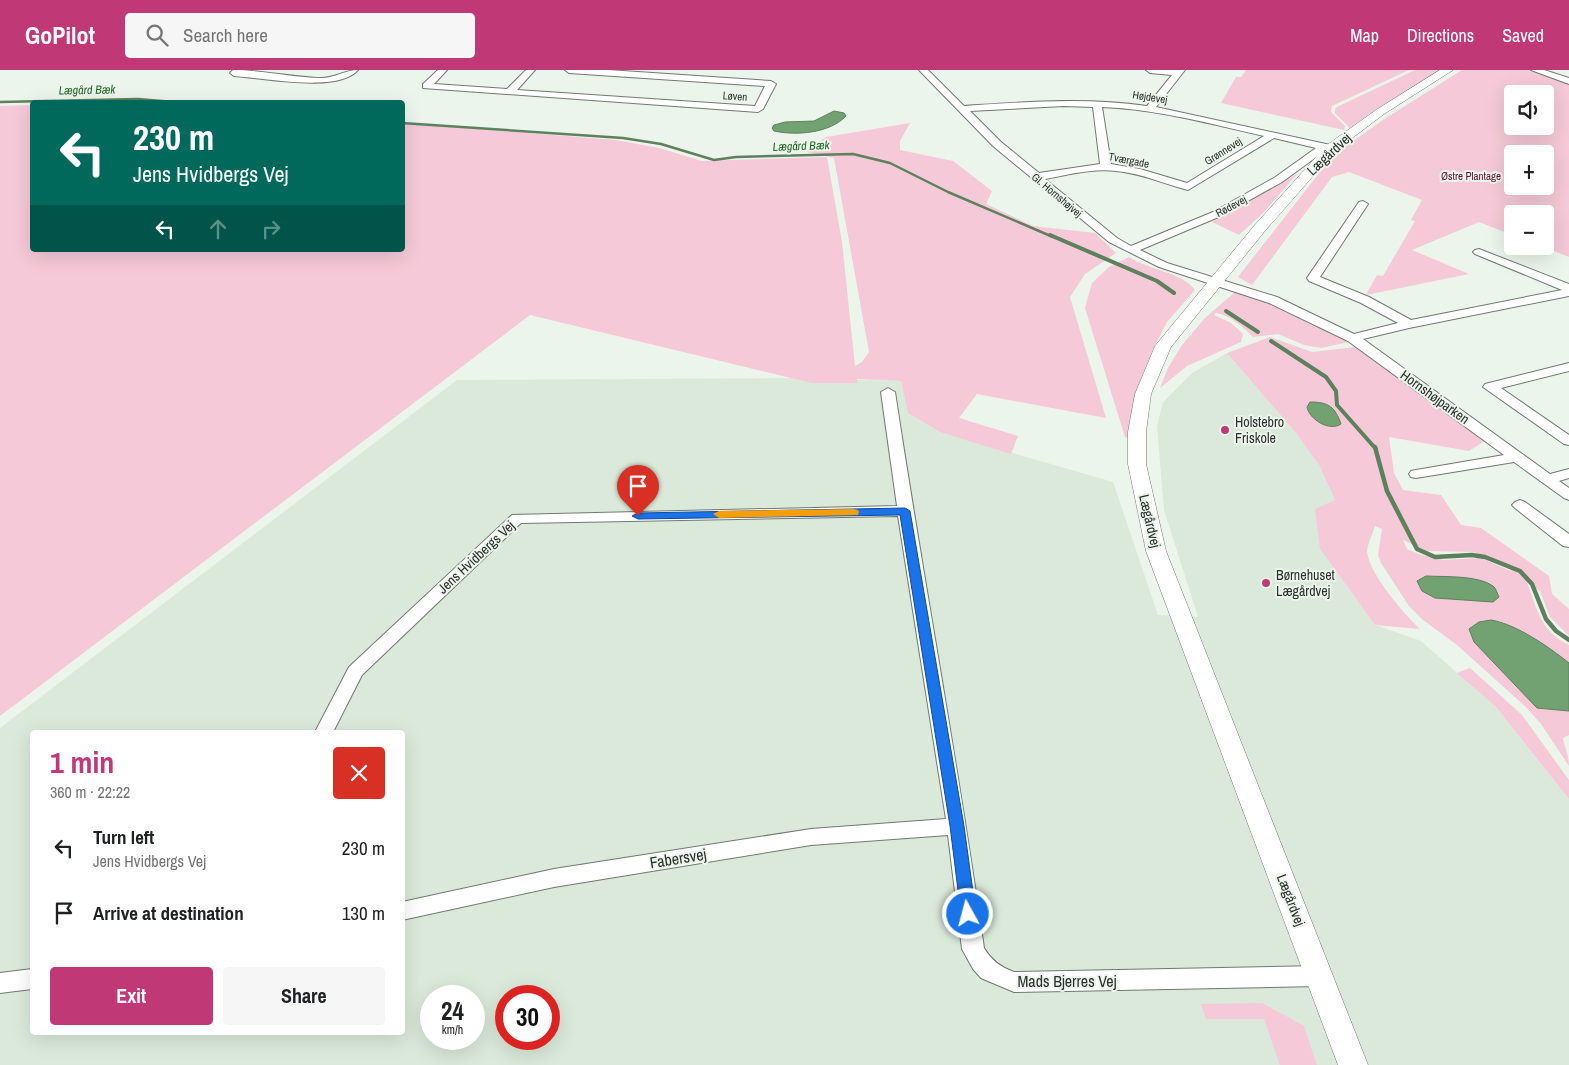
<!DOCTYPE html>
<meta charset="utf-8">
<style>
body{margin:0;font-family:"Archivo Narrow",sans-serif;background:#f6f6f6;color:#202124;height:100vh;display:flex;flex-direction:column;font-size:19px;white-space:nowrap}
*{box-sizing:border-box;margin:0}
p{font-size:16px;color:#757577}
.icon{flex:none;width:28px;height:28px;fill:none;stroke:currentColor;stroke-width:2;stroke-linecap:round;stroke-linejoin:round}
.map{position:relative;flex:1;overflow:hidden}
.drawer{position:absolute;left:30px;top:660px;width:375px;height:305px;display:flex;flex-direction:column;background:#fff;border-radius:5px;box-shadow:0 5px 20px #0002}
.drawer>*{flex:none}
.guide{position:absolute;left:30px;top:30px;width:375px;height:152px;border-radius:5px;box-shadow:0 5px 20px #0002;background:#00695c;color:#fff;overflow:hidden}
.controls{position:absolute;left:1504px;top:15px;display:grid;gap:10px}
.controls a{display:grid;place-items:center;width:50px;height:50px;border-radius:5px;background:#fff;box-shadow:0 5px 20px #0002;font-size:25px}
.speed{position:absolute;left:420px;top:915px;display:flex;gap:10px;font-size:25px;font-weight:700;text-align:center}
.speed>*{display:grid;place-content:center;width:65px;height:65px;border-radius:50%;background:#fff;box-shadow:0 5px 20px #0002;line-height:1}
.speed small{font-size:12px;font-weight:400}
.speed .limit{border:8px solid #d22;background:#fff;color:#111}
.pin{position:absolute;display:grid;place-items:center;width:42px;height:42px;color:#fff;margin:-51px -21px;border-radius:50% 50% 50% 0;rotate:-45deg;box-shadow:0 0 5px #0007}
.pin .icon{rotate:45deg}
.me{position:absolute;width:55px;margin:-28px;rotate:353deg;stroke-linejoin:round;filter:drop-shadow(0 0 4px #0008)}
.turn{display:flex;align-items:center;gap:18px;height:105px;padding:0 20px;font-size:22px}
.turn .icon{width:65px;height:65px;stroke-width:2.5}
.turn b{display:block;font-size:35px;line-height:42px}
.lanes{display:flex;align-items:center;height:48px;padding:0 20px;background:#0003;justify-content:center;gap:25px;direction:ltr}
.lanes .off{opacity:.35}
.round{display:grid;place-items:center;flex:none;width:52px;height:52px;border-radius:5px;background:#f6f6f6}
.headline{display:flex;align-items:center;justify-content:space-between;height:85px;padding:0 20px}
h1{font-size:30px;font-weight:800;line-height:38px;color:#c13876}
.primary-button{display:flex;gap:10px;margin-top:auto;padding:10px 20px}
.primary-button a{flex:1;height:58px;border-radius:5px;background:#c13876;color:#fff;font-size:20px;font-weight:800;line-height:58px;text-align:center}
.primary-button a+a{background:#f6f6f6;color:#202124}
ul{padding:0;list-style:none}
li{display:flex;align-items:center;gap:15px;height:65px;padding:0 20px}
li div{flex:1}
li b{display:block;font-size:19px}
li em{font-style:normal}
header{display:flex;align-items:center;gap:30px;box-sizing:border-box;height:70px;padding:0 25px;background:#c13876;color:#fff}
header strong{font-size:24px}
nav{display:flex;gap:28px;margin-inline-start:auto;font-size:18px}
.search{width:350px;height:45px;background:#f6f6f6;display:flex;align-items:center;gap:12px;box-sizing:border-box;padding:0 18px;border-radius:5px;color:#757577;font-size:19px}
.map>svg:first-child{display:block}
</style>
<header>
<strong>GoPilot</strong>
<div class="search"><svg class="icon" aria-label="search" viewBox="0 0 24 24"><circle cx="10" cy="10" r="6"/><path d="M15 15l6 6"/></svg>Search here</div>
<nav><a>Map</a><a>Directions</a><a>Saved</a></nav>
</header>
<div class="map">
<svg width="1569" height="995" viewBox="0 0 1569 995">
<rect width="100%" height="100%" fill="#ebf5eb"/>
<!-- built -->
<path fill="#dae9d9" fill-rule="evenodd" d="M 1227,283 L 1296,363 L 1319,395 L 1335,430 L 1320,479 L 1375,555 L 1421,571 L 1496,637 L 1569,729 L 1569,995 L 0,995 L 0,658 L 457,310 L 808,308 L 901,311 L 908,343 L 940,362 L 1113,412 L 1158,545 L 1198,547 L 1164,440 L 1157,356 L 1163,332 L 1192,303 ZM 32,662 L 402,662 L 402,962 L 32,962 ZM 431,926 L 474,926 L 474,969 L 431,969 ZM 506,926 L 549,926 L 549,969 L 506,969 Z"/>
<!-- green -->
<g fill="#f5c9d7" fill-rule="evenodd">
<polygon points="1246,0 1409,0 1332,36 1331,42 1345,56 1344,60 1221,33 1236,7 1241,7"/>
<polygon points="1415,0 1441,0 1369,44 1350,58 1335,43 1335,39 1337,37"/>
<path d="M 1462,0 L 1529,0 L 1569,13 L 1569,187 L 1542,176 L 1545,176 L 1545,144 L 1512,144 L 1512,165 L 1479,152 L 1412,180 L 1469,204 L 1366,225 L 1377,205 L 1383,206 L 1415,151 L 1411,150 L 1422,130 L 1349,102 L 1332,107 L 1252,215 L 1238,207 L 1320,102 L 1342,79 L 1386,48 ZM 1512,24 L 1545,24 L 1545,56 L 1512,56 ZM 1512,84 L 1545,84 L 1545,116 L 1512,116 Z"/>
<polygon points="32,35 32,180 402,180 403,53 616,70 659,78 702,91 827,87 842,172 855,296 862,292 869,282 834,88 807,82 815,74 826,67 910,53 900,71 900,80 953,91 992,121 986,134 1033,156 1095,163 1116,183 1085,204 1070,227 1106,348 977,324 959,348 1018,366 1011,384 940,362 908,343 901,311 857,309 857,313 812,313 530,245 0,646 0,36"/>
<polygon points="1297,104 1263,143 1239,165 1212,152"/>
<path d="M 1129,187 C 1148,200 1182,202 1195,220 L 1167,252 L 1152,281 L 1135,324 L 1131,369 L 1125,367 L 1085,238 L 1092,213 L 1109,197 Z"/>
<path d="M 1235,222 C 1272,230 1318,251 1349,272 L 1321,278 L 1304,275 L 1278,264 L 1253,267 C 1243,257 1230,245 1216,243 L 1214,245 L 1231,253 L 1243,264 L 1241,272 L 1187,296 L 1160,318 L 1168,298 L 1182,275 L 1205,248 Z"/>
<path d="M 1270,267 L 1312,282 L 1356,277 L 1486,370 L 1469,381 L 1389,367 L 1394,403 L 1403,420 L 1441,425 L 1461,455 L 1481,458 L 1549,506 L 1552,524 L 1569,539 L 1569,566 L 1550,547 L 1540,521 L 1527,512 C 1537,539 1540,561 1569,575 L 1569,593 C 1553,581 1510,550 1491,550 C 1482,551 1476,554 1469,559 L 1537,638 L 1569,641 L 1569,665 L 1563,668 C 1565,679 1569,686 1569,696 L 1541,654 L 1526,637 L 1457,575 L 1423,550 L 1409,536 L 1381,493 L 1378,485 L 1382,459 L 1375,456 C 1373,463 1367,475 1367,482 C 1370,505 1404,544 1420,559 L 1375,555 L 1320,479 L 1315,439 L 1335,430 L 1319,395 L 1296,363 L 1227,283 ZM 1403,470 L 1427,481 L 1474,482 L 1505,496 L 1513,502 L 1481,488 L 1444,490 L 1421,485 L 1407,479 Z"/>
<polygon points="1470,598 1522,645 1569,710 1569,729 1496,637 1457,603"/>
<polygon points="1262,933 1304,956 1317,995 1280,995 1264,949 1206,949 1201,934"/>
</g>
<!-- water -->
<g fill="#72a271" stroke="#5d805d">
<path d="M 834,41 L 844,43 L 846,46 C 830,63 797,66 774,61 L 772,58 L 774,55 L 785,52 L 814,51 Z"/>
<path d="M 1310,332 C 1329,332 1335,337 1341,354 C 1329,362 1309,349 1307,337 Z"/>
<path d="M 1426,506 C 1444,507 1478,505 1493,516 C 1496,518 1497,523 1499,527 L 1493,532 L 1435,528 L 1422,521 L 1417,511 Z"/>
<path d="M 1491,550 C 1516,554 1549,577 1569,593 L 1569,641 L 1537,638 L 1474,572 L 1469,559 L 1479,552 Z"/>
</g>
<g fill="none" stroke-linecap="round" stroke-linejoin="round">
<!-- stream-far2 -->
<g stroke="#5d805d" stroke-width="2.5">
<polyline points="0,32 138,29 174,32"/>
<polyline points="402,53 623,68 661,74 714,90 736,87 853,84 890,93 948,122 1053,167"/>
</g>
<!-- stream-far1 -->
<g stroke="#5d805d" stroke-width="4">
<polyline points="1050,165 1157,211 1174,223"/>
<polyline points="1226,241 1258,262"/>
<polyline points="1271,271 1326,307 1336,321 1337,335 1376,379"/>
</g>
<!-- stream -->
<polyline stroke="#5d805d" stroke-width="4.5" points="1375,377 1387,421 1417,479 1435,487 1472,485 1485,487 1520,501 1532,514 1546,549 1556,561 1569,570"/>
<!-- minor casing -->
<g stroke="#707970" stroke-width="2">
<g id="minor">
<path d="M 233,0 C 259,0 292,7 321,8 C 335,8 345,0 358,0 C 338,23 264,8 234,6 L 230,3 Z"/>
<polygon points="438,0 447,0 434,14 507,19 526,0 535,0 517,20 755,36 765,16 569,3 565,0 608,0 771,11 776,14 763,39 758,42 423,18 423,14"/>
<path d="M 919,0 L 928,0 L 964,36 C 1026,32 1086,27 1147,36 L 1172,5 L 1150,3 L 1146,0 L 1185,0 L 1156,37 L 1335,76 L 1335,80 L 1326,80 L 1282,112 L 1221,146 L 1140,180 L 1167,193 L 1277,227 L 1354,264 L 1398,253 L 1361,233 L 1309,211 L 1307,208 L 1359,132 L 1363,131 L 1368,134 L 1320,207 L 1369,227 L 1411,250 L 1562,220 L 1475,184 L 1473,182 L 1475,180 L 1479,179 L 1569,214 L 1569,226 L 1409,258 L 1363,269 L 1550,404 L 1569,399 L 1569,408 L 1559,411 L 1569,418 L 1569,430 L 1564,428 L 1514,392 L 1416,408 L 1411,407 L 1409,404 L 1411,401 L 1416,400 L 1504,385 L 1348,271 L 1269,233 L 1159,197 L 1109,172 L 993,76 ZM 1064,36 L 1093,37 L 1100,94 L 1039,103 L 1001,72 L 970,41 ZM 1102,37 C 1157,39 1211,54 1264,66 L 1187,113 L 1140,99 L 1111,94 ZM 1274,68 L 1316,78 L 1274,108 L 1213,142 L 1131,176 L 1117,168 L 1045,109 C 1068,105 1092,98 1116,101 C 1141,103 1164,114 1188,120 Z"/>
<polygon points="1531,0 1544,0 1569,8 1569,14"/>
<polygon points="1569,293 1569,301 1501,318 1569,365 1569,375 1564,374 1483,317 1485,314"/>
<path d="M 888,318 L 895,322 C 923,508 958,692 984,878 C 991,890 1000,897 1014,902 L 1320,896 L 1328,899 L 1331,906 L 1328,913 L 1320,916 L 1014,922 L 981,908 L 973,899 L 962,879 L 948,765 L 811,775 L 554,817 L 402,850 L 402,832 L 554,799 L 811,759 L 946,749 L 898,446 L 521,453 L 362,605 L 333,662 L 315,662 L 349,597 L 512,445 L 897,436 L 881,322 Z"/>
<polygon points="1520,430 1525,432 1569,464 1569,477 1563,476 1515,438 1512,435 1515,432"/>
<polygon points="32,899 32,919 0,923 0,903"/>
</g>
</g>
<!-- tertiary casing -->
<g stroke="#707970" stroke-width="1">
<polygon id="tertiary" points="1440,0 1453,0 1384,44 1335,81 1264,162 1171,277 1151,324 1146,362 1146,394 1166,481 1368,995 1338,995 1146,481 1128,394 1128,362 1135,324 1155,276 1254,156 1327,75 1376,40"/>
</g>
<!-- minor -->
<use href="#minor" fill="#fff" fill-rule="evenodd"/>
<!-- tertiary -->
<use href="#tertiary" fill="#fff" fill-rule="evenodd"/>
</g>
<!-- route -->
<polygon fill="#1a73e8" stroke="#114b97" points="905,438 910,441 964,756 976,844 974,848 968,850 963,848 961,844 950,756 900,445 638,449 632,446 638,443"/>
<!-- slow -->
<polygon fill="#f59e0b" points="854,439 858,440 859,442 858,445 719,448 713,444 719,441"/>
<!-- markers -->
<g fill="#c13876" stroke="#ebf5eb" stroke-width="2">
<circle cx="1225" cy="360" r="5"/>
<circle cx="1266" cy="513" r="5"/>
</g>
<g text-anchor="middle" stroke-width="4" stroke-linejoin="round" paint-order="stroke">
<!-- far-street labels -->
<g font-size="11" fill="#2d302d" stroke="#ebf5eb">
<text transform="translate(735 26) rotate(4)" y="4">Løven</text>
<text transform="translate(1150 27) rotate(9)" y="4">Højdevej</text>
<text transform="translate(1223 81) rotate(-32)" y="4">Grønnevej</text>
<text transform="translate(1129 90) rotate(11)" y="4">Tværgade</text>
<text transform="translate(1057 125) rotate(40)" y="4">Gl. Hornshøjvej</text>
<text transform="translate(1231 136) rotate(-28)" y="4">Rødevej</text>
</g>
<!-- far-park labels -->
<g font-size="11" fill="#600f36" stroke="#ebf5eb">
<text x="1471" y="110">Østre Plantage</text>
</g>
<!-- far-water labels -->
<g font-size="12" font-style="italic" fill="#226525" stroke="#ebf5eb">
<text transform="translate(87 20) rotate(-1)" y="4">Lægård Bæk</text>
<text transform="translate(801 76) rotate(-2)" y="4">Lægård Bæk</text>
</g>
<!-- street labels -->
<g font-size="14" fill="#2d302d" stroke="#ebf5eb">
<text transform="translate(1329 84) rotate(-43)" y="5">Lægårdvej</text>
<text transform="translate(1435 327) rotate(36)" y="5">Hornshøjparken</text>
<text transform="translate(1150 451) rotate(77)" y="5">Lægårdvej</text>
<text transform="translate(476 487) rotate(-43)" y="5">Jens Hvidbergs Vej</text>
<text transform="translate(1291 830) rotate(69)" y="5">Lægårdvej</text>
</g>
<!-- poi labels -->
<g font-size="14" fill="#2d302d" stroke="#ebf5eb" text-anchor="start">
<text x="1235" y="357">Holstebro<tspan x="1235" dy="16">Friskole</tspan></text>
<text x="1276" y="510">Børnehuset<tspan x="1276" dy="16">Lægårdvej</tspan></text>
</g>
<!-- near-street labels -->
<g font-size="16" fill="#2d302d" stroke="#ebf5eb">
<text transform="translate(678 788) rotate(-9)" y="6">Fabersvej</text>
<text x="1067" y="917">Mads Bjerres Vej</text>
</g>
</g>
</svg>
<div class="controls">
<a><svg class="icon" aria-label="sound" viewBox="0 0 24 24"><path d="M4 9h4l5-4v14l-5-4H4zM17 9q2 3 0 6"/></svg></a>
<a>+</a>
<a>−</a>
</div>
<div class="speed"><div>24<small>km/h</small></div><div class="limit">30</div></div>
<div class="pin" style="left:638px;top:446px;background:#d93025"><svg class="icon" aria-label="arrive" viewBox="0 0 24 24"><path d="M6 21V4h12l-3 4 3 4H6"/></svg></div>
<svg class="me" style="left:968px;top:844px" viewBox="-20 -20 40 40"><circle r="17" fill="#1a73e8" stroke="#fff" stroke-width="3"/><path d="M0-11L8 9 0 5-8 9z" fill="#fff"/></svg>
<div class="guide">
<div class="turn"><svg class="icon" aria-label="left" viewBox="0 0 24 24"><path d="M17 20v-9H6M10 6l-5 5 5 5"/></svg><div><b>230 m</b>Jens Hvidbergs Vej</div></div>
<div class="lanes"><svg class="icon" aria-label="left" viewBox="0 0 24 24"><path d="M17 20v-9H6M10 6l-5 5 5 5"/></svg><svg class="icon off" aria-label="ahead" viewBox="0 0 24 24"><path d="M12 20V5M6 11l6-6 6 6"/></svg><svg class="icon off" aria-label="right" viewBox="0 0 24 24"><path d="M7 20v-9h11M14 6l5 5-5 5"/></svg></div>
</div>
<section class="drawer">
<div class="headline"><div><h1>1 min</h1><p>360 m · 22:22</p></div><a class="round" style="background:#d93025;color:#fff"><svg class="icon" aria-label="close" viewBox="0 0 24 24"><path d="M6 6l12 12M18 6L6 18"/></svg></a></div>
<ul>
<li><svg class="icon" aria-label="left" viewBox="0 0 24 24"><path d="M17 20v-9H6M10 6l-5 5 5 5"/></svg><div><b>Turn left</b><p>Jens Hvidbergs Vej</p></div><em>230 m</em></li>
<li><svg class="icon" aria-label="arrive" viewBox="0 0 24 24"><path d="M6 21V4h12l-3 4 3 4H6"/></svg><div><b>Arrive at destination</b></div><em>130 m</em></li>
</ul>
<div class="primary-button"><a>Exit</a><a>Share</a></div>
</section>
</div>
